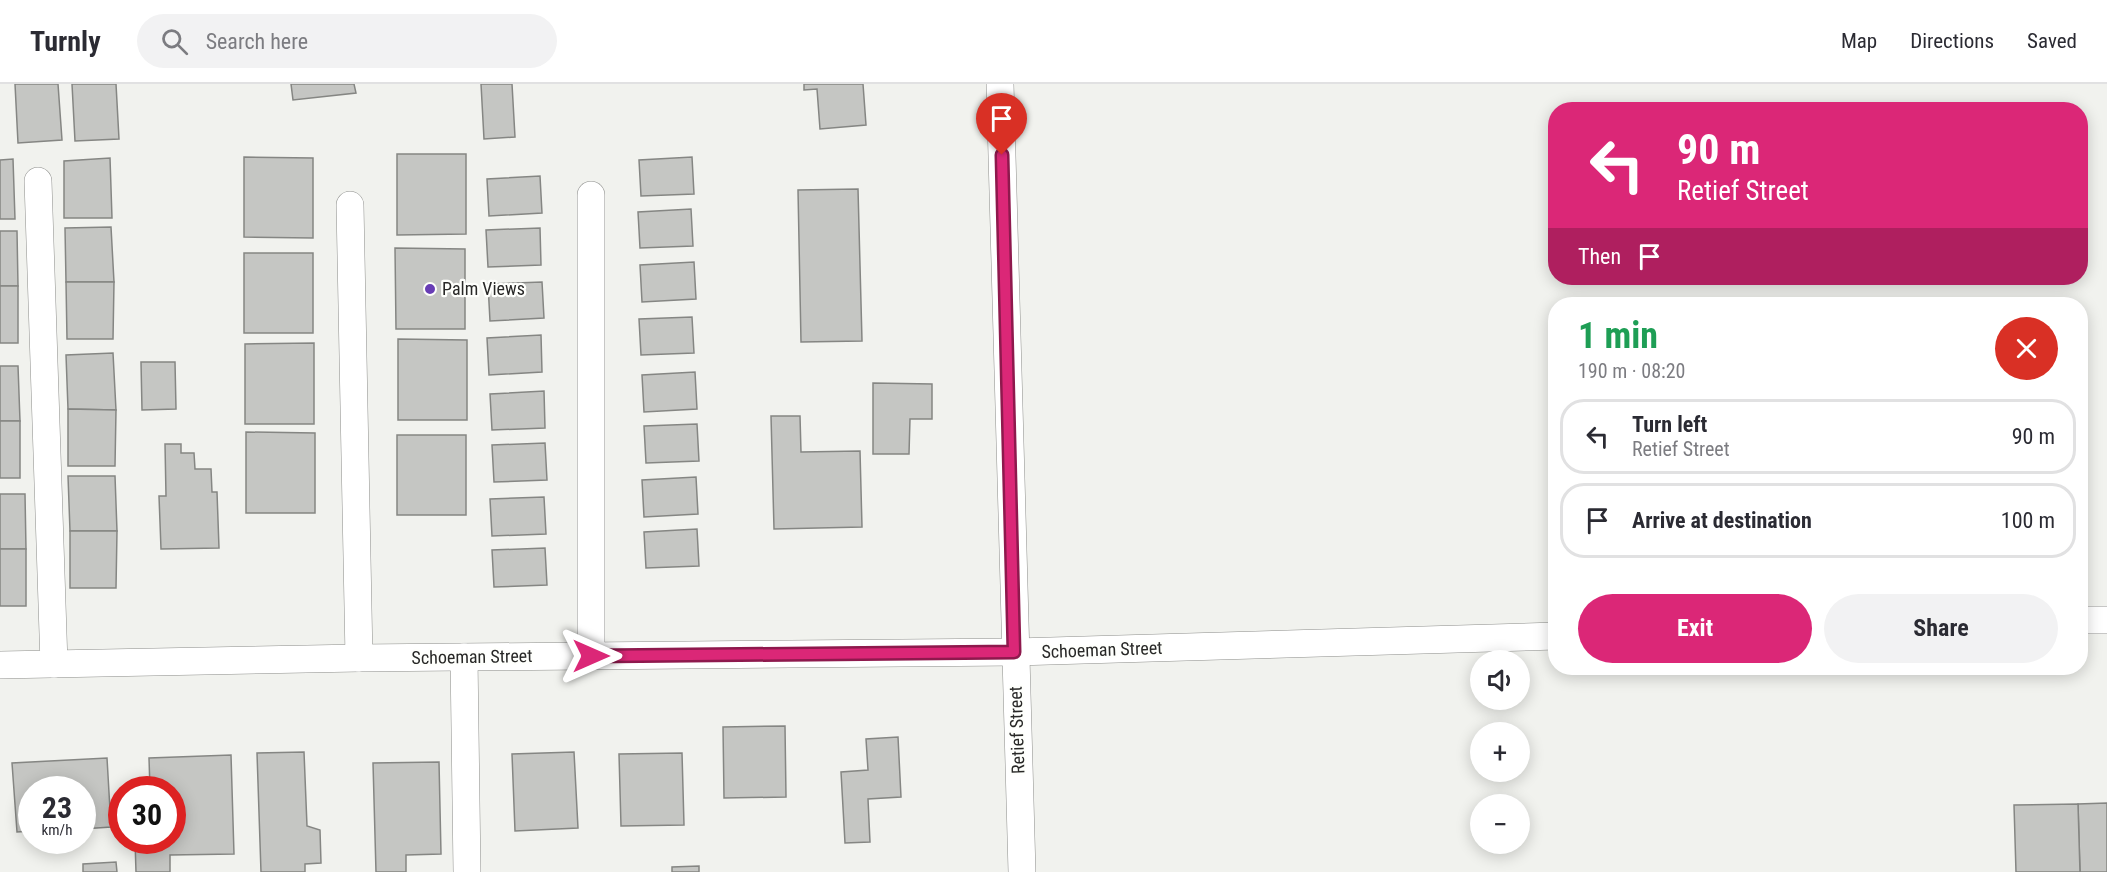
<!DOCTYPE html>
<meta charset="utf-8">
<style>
body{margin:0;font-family:"Roboto Condensed",sans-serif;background:#f2f2f3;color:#2b2b33;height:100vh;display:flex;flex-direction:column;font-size:22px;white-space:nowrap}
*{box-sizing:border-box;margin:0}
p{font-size:20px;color:#7c7c81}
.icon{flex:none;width:33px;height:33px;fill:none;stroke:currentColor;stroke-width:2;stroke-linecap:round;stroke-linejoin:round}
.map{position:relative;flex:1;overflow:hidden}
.details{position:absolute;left:1548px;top:213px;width:540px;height:378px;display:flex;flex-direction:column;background:#fff;border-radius:24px;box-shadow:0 3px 15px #0003}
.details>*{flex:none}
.top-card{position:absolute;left:1548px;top:18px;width:540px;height:183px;border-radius:24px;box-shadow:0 3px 15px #0003;background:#db2777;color:#fff;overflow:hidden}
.fabs{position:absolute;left:1470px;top:566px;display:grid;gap:12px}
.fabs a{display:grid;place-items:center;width:60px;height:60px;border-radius:50%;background:#fff;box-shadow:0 3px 15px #0003;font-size:30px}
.speed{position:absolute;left:18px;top:692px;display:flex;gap:12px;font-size:30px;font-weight:700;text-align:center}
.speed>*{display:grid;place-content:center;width:78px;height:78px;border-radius:50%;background:#fff;box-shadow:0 3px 15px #0003;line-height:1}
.speed small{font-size:15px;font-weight:400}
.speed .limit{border:9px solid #d22;background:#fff;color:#111}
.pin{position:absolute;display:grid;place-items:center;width:51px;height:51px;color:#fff;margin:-62px -26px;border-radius:50% 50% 50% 0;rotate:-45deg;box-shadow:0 0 6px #0007}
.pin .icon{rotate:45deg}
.me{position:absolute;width:66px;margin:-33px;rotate:90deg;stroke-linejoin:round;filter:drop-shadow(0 0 4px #0008)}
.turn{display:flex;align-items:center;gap:21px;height:126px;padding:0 30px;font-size:27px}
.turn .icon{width:78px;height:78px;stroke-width:2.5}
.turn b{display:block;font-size:42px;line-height:51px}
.then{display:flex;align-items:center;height:57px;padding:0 30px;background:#0003;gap:12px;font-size:22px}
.round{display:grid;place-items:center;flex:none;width:63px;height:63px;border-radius:32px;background:#f2f2f3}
.headline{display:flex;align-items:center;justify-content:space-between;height:102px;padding:0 30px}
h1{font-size:36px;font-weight:700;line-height:45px;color:#1e9e55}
.primary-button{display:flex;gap:12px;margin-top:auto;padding:12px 30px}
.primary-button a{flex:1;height:69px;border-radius:36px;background:#db2777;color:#fff;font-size:24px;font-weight:700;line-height:69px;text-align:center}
.primary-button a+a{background:#f2f2f3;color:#2b2b33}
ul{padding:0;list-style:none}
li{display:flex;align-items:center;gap:18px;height:75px;margin:0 12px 9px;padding:0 18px;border:3px solid #e1e1e2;border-radius:24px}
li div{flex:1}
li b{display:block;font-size:22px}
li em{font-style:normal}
header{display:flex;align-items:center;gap:36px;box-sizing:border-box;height:84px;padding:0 30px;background:#fff;border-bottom:2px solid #e1e1e2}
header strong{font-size:28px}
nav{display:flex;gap:33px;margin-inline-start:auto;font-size:21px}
.search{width:420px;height:54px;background:#f2f2f3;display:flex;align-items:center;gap:15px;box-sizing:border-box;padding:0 21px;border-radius:33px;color:#7c7c81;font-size:22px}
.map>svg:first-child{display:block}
</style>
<header>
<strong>Turnly</strong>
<div class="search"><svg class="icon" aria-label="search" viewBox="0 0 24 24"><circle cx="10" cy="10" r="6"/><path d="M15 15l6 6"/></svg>Search here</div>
<nav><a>Map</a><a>Directions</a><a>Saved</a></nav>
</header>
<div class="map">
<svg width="2107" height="788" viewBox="0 0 2107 788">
<rect width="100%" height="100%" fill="#f1f2ee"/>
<!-- building -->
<g fill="#c5c6c3" stroke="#858683" stroke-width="1.5">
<polygon points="15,0 58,0 62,56 18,59"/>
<polygon points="72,0 116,0 119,55 75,57"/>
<polygon points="291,0 354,0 356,9 293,16"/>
<polygon points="481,0 512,0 515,53 484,55"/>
<polygon points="804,0 863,0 866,41 820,45 817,5 804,6"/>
<polygon points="397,70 466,70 466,150 397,151"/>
<polygon points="244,73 313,74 313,154 244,153"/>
<polygon points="692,73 694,110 641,112 639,76"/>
<polygon points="110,74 112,134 64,134 64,77"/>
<polygon points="13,75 15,135 0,135 0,76"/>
<polygon points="540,92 542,129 489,132 487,95"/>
<polygon points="858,105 862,257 801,258 798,106"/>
<polygon points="691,125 693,162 640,164 638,128"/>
<polygon points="111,143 114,198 66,198 65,144"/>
<polygon points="540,144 541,181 488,183 486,146"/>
<polygon points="0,147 17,147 18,202 0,202"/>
<polygon points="395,164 465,165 465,245 396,245"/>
<rect x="244" y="169" width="69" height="80"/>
<polygon points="694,178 696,215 642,218 640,181"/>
<polygon points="66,198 114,198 113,255 67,255"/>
<polygon points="542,198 544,234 490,237 488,200"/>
<rect x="0" y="202" width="18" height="57"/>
<polygon points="692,233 694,269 641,271 639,235"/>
<polygon points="541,251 542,288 489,291 487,254"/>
<polygon points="398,255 467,256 467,336 398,336"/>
<polygon points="314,259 314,340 245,340 245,260"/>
<polygon points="113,269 116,326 68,325 66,271"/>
<polygon points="141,278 175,278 176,325 142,326"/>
<polygon points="0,282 18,282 20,337 0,337"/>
<polygon points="695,288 697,325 644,328 642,291"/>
<polygon points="873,299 932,300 932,335 910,335 909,370 873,370"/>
<polygon points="544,307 545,344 492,346 490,310"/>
<polygon points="68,325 116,326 115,382 68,382"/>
<polygon points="771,332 800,332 801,368 860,367 862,443 774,445"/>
<rect x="0" y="337" width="20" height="57"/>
<polygon points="697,340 699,377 646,379 644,342"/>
<polygon points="246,348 315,349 315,429 246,429"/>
<rect x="397" y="351" width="69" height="80"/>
<polygon points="545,359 547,396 494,398 492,361"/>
<polygon points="165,360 181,360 181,369 194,369 195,385 211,385 212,408 217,408 219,464 161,465 159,412 166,412"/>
<polygon points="68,392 115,392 117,447 70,447"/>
<polygon points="696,393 698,430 644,433 642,396"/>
<polygon points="0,410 25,410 26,465 0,465"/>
<polygon points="544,413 546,450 492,452 490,415"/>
<polygon points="697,445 699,482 646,484 644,448"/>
<polygon points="70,447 117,447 116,504 70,504"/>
<polygon points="545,464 547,501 494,503 492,466"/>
<rect x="0" y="465" width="26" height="57"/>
<polygon points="785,642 786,713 724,714 723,643"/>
<polygon points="898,653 901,713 868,715 870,758 845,759 841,688 868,686 866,655"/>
<polygon points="304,668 307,742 320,746 321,779 305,780 305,788 261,788 257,669"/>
<polygon points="574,668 578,744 515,747 512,670"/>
<polygon points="682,669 684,741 621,742 619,670"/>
<polygon points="231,671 234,770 170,771 170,788 136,788 135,756 172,756 172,705 150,705 149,674"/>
<polygon points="107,674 111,743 82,745 82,705 32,705 32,747 17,748 12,679"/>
<polygon points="439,678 441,770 406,771 406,788 376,788 373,679"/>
<polygon points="2107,719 2107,788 2080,788 2078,720"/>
<polygon points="2078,720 2080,788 2016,788 2014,721"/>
<polygon points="116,778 117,788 83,788 83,780"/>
<polygon points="699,782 699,788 672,788 672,783"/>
</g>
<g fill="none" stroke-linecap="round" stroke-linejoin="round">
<!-- minor casing -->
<g stroke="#8e8f8c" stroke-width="28">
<g id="minor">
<polyline points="1000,0 1022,788"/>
<polyline points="38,97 54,580"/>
<polyline points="591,111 591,572"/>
<polyline points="350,121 359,574"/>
<polyline points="2080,536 2107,536"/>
<polyline points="464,573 467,788"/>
<polyline points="0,581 359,574 1014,568 1556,552"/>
</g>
</g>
<!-- minor -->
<use href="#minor" stroke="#fff" stroke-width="27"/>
</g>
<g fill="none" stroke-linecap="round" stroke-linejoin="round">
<!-- route casing -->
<g stroke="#8e194d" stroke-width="15">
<polyline id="route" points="591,572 1014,568 1002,71"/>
</g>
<!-- route -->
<use href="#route" stroke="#db2777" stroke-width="10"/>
</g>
<!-- markers -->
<circle fill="#683db5" stroke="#fefffc" stroke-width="2" cx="430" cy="205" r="6"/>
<g text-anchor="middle" stroke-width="4.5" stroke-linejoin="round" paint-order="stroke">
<!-- poi labels -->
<g font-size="18" fill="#282827" stroke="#fefffc" text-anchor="start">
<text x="442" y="211">Palm Views</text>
</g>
<!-- street labels -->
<g font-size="18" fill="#282827" stroke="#fefffc">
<text transform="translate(1102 566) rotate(-2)" y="6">Schoeman Street</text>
<text transform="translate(472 573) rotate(-1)" y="6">Schoeman Street</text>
<text transform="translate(1017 646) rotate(-92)" y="6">Retief Street</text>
</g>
</g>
</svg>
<div class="fabs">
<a><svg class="icon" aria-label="sound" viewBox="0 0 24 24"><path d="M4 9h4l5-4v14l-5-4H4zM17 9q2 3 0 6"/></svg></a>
<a>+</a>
<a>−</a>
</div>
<div class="speed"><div>23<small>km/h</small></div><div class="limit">30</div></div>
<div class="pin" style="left:1002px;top:71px;background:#d93025"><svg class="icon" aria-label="arrive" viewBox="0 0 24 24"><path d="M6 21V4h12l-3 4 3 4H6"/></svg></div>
<svg class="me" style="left:591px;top:572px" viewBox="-20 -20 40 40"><path d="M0-17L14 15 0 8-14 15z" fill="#db2777" stroke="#fff" stroke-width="4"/></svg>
<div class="top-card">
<div class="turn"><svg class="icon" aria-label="left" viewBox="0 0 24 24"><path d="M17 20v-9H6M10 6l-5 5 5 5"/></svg><div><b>90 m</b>Retief Street</div></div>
<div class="then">Then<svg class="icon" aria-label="arrive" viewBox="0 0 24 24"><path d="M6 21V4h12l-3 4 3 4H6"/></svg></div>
</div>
<section class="details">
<div class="headline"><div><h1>1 min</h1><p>190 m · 08:20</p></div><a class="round" style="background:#d93025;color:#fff"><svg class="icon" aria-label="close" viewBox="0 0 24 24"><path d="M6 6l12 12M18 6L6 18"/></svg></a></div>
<ul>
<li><svg class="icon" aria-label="left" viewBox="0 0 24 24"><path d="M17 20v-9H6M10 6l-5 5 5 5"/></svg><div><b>Turn left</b><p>Retief Street</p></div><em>90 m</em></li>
<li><svg class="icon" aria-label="arrive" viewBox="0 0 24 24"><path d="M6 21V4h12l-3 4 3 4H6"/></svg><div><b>Arrive at destination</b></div><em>100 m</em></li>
</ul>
<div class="primary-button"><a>Exit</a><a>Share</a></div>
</section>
</div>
